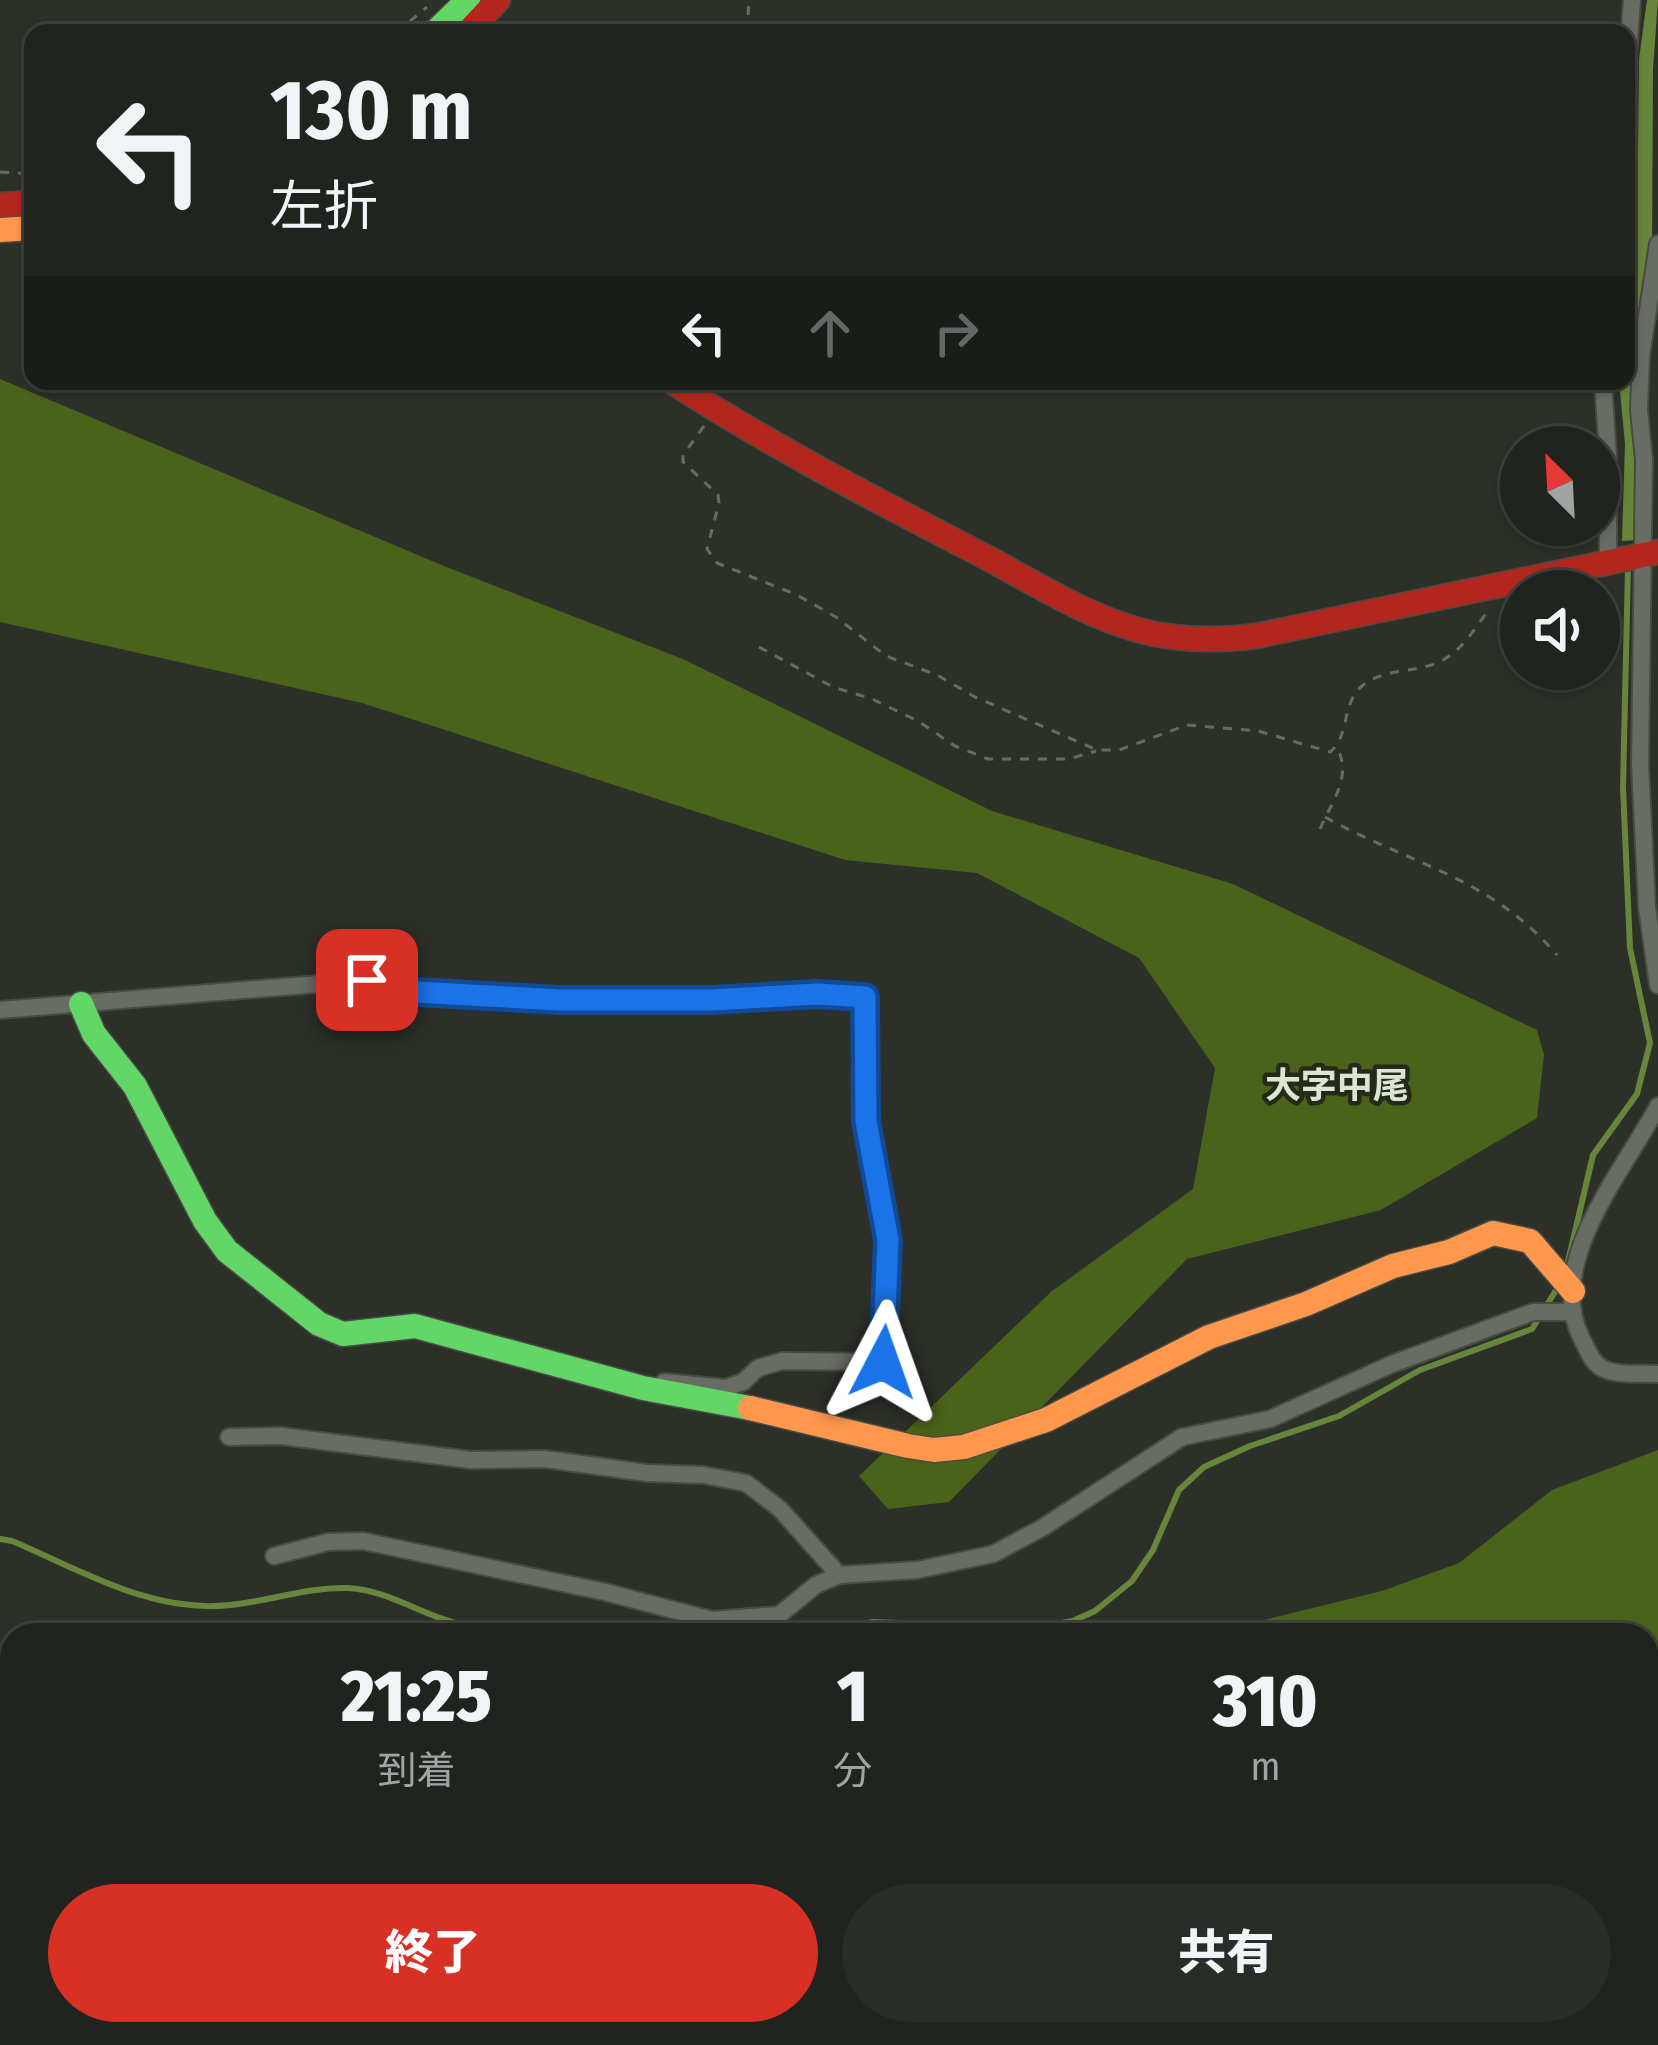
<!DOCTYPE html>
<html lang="ja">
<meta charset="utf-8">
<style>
body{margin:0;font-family:"Fira Sans Condensed","Noto Sans JP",sans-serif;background:#292c27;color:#f1f3f6;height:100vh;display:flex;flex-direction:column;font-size:45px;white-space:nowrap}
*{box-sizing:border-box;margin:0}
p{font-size:39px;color:#a2a4a4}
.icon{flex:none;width:66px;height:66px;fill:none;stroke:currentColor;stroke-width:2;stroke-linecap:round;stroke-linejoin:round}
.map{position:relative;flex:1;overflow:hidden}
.drawer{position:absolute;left:0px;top:1623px;width:1659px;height:423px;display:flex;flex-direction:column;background:#21241e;border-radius:36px 36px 0 0;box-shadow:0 3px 9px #0004,0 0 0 3px #3e413c}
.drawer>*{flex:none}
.banner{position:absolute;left:24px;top:24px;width:1611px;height:366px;border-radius:24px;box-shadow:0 3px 9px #0004,0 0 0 3px #3e413c;background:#21241e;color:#f1f3f6;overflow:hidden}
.needle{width:78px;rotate:336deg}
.tools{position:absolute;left:1500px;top:426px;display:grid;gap:24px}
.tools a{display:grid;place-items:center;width:120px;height:120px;border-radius:50%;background:#21241e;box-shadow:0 3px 9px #0004,0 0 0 3px #3e413c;font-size:60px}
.pin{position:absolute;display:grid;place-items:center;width:102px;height:102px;color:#fff;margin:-51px;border-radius:24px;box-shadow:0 6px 18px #0006}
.me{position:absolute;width:132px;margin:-66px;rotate:4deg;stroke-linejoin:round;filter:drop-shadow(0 0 9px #0008)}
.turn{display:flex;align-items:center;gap:42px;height:252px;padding:0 48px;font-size:54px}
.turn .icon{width:156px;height:156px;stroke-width:2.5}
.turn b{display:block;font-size:84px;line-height:102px}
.lanes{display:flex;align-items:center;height:114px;padding:0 48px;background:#0003;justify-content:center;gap:60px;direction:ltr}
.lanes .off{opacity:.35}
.eta{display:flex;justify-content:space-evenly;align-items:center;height:204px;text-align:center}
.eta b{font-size:72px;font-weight:800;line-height:84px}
.primary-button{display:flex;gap:24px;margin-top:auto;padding:24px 48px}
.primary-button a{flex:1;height:138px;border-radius:72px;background:#d93025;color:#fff;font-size:48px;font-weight:800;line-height:138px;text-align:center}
.primary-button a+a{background:#292c27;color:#f1f3f6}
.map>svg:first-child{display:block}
</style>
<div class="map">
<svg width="1658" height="2045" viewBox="0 0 1658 2045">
<rect width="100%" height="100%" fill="#2c3028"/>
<!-- forest -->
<g fill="#49631a">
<polygon points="0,379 444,566 683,659 992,811 1233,884 1537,1030 1544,1055 1537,1118 1381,1210 1187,1259 949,1502 888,1509 859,1476 1052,1291 1193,1189 1215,1068 1139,958 977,873 845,860 362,703 0,622"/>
<polygon points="1658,1450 1658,2045 1649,2045 1644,2034 1647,2034 1647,1635 1202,1635 1382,1591 1459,1563 1552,1490"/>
<polygon points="381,2034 1249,2034 1212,2045 929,2045 908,2038 905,2045 377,2045"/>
</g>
<!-- water -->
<polygon fill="#67853b" points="1647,0 1658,0 1653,69 1652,257 1638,436 1637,540 1622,541 1625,444 1619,381 1626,381 1626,320 1637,253 1639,59"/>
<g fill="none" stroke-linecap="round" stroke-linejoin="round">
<!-- stream -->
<g stroke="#67853b" stroke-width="6">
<polyline points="1566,1270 1593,1155 1637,1094 1650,1043 1630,948 1623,787 1628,567"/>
<path d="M 0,1539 L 12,1541 C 81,1570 152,1614 230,1605 C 270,1601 307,1587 348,1588 C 391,1590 428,1620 470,1626 C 534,1636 599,1621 662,1635"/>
<polyline points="801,1635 873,1622 1032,1628 1073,1621 1095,1611 1132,1581 1153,1550 1179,1490 1204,1467 1250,1446 1339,1416 1420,1370 1532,1329 1558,1287"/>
</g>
<!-- street casing -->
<g stroke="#484b43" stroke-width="20">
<g id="street">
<polyline points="1626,83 1632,0"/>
<polyline points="1658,244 1641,356 1639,410 1644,460 1640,765 1647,907 1658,985"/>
<polyline points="1603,381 1608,456 1608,561"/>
<polyline points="0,1010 367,980 381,981 399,991 523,995 559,1001 711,1000 817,994 865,997 869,1153 888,1240 882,1362 782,1361 758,1368 743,1382 726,1388 664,1382"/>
<path d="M 1658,1106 C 1626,1168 1544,1262 1581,1337 C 1587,1348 1591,1362 1602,1368 C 1617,1376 1641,1373 1658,1374"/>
<polyline points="229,1437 281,1436 471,1460 545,1459 647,1473 704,1475 746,1483 780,1509 839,1575 917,1570 993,1554 1042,1528 1182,1437 1270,1419 1392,1364 1533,1312 1572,1312"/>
<polyline points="274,1556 328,1542 363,1541 605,1592 712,1620 779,1615 816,1585 839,1575"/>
<polyline points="1647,1877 1658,1867"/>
<polyline points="0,1940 12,1941"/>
<polyline points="0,1965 12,1992"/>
<polyline points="1647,2001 1658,1973"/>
<polyline points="30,2034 32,2037 69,2038 98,2045"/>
<polyline points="509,2045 519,2034"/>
<polyline points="1469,2045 1480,2034"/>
<polyline points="1627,2045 1632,2034"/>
</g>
</g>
<!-- fast casing -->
<g stroke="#484b43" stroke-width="27">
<g id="fast">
<polyline points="434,33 468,0"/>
<polyline points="81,1004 94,1034 135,1086 205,1221 227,1251 319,1324 343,1334 415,1326 643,1388 750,1408"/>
</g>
</g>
<!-- slow casing -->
<g stroke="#484b43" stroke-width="27">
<g id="slow">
<polyline points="0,230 33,228"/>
<polyline points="750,1408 908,1446 934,1450 964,1447 1046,1420 1209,1337 1306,1304 1393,1266 1449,1252 1493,1233 1530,1241 1573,1291"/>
<polyline points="0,2040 32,2037"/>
</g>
</g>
<!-- jam casing -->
<g stroke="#484b43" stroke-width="27">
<g id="jam">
<polyline points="467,33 498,0"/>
<polyline points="0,205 33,203"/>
<path d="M 671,381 C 771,446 876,500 982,555 C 1033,582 1082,614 1138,630 C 1177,641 1216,641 1256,636 L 1658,552"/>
</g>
</g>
<!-- path -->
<g stroke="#686b64" stroke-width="3" stroke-dasharray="9 9" stroke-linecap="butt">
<polyline points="396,33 427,7"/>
<polyline points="747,33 749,0"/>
<polyline points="0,172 33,174"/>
<path d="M 704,426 L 683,455 L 683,462 L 718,495 L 719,503 L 707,549 L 717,563 L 797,595 L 836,617 L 886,656 L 937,675 L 975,697 L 1097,750 L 1119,750 L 1187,725 L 1258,731 L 1330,752 C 1350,736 1341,704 1362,686 C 1384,667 1418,674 1443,660 C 1463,649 1475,628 1488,611"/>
<polyline points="759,647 833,687 872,699 918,721 955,746 988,759 1069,759 1096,751"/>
<path d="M 1325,817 C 1411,865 1489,876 1557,955"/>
<path d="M 1320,829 C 1331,803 1352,777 1338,750"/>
</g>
<!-- street -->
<use href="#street" stroke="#686c64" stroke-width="16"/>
<!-- fast -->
<use href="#fast" stroke="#63d668" stroke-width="24"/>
<!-- slow -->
<use href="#slow" stroke="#ff974d" stroke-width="24"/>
<!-- jam -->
<use href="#jam" stroke="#b3261e" stroke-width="24"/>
</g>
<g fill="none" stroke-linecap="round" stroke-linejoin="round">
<!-- route casing -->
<g stroke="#114b97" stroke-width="30">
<polyline id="route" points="367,980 381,981 399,991 559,1000 711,1000 817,994 865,997 866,1121 888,1240 883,1362"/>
</g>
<!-- route -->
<use href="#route" stroke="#1a73e8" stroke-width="21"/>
</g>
<g text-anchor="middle" stroke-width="9" stroke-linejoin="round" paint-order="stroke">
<!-- quarter labels -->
<g font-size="36" font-weight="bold" fill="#dbe5d0" stroke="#232a1a">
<text x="1337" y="1098">大字中尾</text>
</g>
</g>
</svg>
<div class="tools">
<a><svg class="needle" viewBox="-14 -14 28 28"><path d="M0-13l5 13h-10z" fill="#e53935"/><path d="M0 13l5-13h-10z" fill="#a2a4a4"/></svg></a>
<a><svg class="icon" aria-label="sound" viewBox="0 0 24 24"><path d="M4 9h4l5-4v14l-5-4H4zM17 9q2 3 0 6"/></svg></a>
</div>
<div class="pin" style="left:367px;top:980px;background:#d93025"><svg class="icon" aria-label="arrive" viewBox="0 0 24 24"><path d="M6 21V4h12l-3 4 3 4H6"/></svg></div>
<svg class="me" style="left:883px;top:1362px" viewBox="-20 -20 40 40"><path d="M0-17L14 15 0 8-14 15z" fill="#1a73e8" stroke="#fff" stroke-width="4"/></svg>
<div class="banner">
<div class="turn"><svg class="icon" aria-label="left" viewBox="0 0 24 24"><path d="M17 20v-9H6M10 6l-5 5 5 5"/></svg><div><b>130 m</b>左折</div></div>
<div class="lanes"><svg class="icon" aria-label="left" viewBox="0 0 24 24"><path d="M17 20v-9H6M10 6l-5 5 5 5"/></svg><svg class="icon off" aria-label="ahead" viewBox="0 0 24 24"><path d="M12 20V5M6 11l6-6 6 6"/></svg><svg class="icon off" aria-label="right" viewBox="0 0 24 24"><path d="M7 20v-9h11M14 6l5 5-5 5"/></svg></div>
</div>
<section class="drawer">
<div class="eta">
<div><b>21:25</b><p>到着</p></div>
<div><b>1</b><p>分</p></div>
<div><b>310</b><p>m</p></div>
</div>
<div class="primary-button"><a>終了</a><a>共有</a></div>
</section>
</div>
